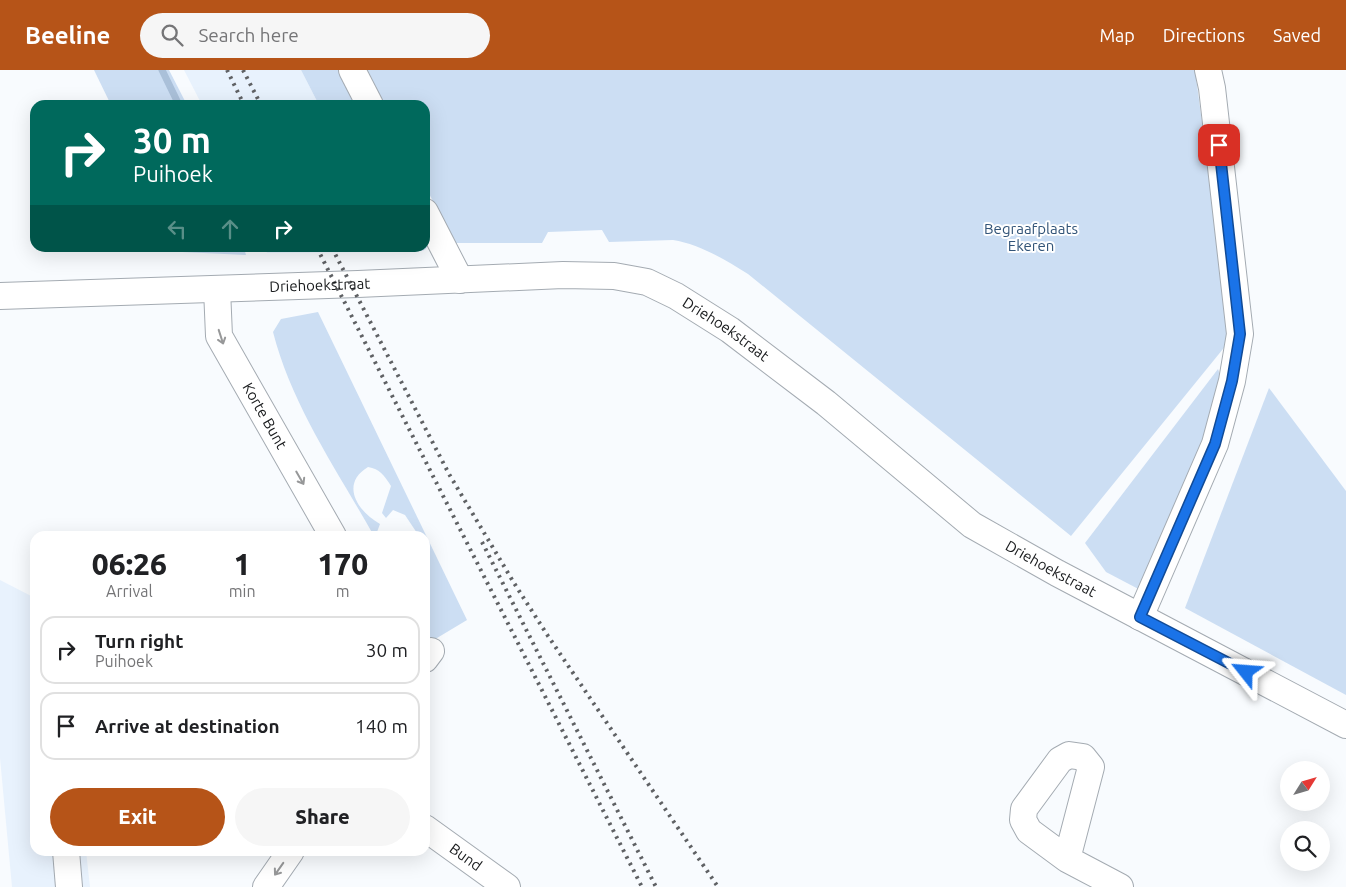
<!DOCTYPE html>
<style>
body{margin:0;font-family:Ubuntu,sans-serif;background:#f6f6f6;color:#202124;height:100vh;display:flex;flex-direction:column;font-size:19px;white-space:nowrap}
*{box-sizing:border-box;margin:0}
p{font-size:16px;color:#757577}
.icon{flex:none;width:28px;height:28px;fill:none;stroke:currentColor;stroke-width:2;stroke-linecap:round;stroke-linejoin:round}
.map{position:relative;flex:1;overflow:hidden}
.side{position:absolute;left:30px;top:461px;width:400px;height:325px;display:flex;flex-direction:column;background:#fff;border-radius:15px;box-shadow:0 5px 20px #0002}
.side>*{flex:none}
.hud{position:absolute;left:30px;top:30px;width:400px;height:152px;border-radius:15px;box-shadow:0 5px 20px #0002;background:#00695c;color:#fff;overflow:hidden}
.needle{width:32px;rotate:53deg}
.fabs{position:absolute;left:1280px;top:691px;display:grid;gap:10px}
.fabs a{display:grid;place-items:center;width:50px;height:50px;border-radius:50%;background:#fff;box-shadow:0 5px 20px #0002;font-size:25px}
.pin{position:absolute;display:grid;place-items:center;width:42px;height:42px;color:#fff;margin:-21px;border-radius:10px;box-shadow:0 2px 8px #0006}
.me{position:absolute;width:55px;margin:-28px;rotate:298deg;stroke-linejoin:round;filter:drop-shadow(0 0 4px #0008)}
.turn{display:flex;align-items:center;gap:18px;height:105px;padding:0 20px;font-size:22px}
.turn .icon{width:65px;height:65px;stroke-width:2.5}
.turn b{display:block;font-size:35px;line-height:42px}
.lanes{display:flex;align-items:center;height:48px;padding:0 20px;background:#0003;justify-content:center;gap:25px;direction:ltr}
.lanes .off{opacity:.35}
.eta{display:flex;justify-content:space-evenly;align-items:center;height:85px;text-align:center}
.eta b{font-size:30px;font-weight:800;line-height:35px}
.button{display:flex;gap:10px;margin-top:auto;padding:10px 20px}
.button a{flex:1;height:58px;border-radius:30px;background:#b65418;color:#fff;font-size:20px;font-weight:800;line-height:58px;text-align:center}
.button a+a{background:#f6f6f6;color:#202124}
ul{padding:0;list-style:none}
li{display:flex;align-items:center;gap:15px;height:68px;margin:0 10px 8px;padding:0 10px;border:2px solid #e0e0e0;border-radius:15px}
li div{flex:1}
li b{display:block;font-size:19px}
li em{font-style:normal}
header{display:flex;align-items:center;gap:30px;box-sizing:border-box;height:70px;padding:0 25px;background:#b65418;color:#fff}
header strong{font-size:24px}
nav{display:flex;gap:28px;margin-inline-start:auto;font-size:18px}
.search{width:350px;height:45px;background:#f6f6f6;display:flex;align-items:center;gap:12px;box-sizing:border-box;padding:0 18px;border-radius:28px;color:#757577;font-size:19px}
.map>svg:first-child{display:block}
</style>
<header>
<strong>Beeline</strong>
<div class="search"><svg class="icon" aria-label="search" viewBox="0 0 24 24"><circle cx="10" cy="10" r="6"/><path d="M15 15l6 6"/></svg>Search here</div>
<nav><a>Map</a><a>Directions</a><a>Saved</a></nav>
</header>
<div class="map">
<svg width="1346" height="817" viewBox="0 0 1346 817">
<rect width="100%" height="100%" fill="#f8fbfe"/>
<!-- built -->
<g fill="#e8f2fd">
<polygon points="184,0 301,0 319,35 202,35"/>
<polygon points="265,178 390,178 392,182 267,183"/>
<polygon points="0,510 35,528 35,781 86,781 90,817 12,817 0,688"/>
</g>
<!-- green -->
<g fill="#ccdef3">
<polygon points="94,0 169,0 187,35 111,35"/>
<polygon points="301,0 341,0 359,35 319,35"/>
<path d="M 365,0 L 1195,0 L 1229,254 L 1227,274 L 1071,466 L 748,204 C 726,190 699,174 673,170 L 609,172 L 602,160 L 548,162 L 542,173 L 455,173 L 425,116 L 425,35 L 383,35 Z"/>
<polygon points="425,162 428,174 426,179 422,181 392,182 390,178 425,178"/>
<polygon points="180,178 244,178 246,185 182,182"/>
<path d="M 318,242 L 467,550 L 432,571 L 425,559 L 425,517 L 428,509 L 429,492 L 425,479 L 425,466 L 419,466 L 405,445 L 393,440 L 386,448 L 382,443 L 391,416 C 384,405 380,399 368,397 C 340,414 357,441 380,454 L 377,462 L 378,466 L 374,466 C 337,400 292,336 273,262 L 281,249 Z"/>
<polygon points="1218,299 1222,310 1223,325 1146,523 1106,502 1085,473"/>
<polygon points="1269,318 1346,421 1346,625 1185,538"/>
</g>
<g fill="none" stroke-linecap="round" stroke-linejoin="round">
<!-- stream -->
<polyline stroke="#aac0d9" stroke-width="7" points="162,0 179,35"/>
<!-- minor casing -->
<g stroke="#a4abb2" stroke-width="28">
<g id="minor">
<polyline points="352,0 370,35"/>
<polyline points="425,142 460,210"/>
<path id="s1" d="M 217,219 L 219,266 L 333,466"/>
<path id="s2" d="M 0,226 L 358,214 L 563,205 L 614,206 L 647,212 L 676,226 L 730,260 L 826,333 L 972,455 L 1057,503 L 1346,655"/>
<polyline points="1140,547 1215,374 1232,311 1240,264 1212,18 1208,0"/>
<polyline points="425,589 431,581"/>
<path id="s3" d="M 425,758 L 507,817"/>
<polyline points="66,781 69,817"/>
<polyline points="1067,789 1091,697 1083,687 1069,685 1060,690 1024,739 1023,750 1029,761 1067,789 1120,817"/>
<polyline points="266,817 291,781"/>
</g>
</g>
<!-- minor -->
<use href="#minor" stroke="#fff" stroke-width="26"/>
<!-- rail -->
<g stroke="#5f6164" stroke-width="4" stroke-dasharray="2.5 5" stroke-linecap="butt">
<polyline points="227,0 244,35"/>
<polyline points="243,0 261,35"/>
<polyline points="317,178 642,817"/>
<polyline points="332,178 449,404 514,513 548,566 718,817"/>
<polyline points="482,472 656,817"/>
</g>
</g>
<!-- one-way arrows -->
<defs><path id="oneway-shaft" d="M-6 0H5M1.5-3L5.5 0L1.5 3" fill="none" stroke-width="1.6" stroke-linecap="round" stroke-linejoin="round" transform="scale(1.25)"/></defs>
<g stroke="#979899">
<use href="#oneway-shaft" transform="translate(221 267) rotate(72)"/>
<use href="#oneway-shaft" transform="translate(300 408) rotate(60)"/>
<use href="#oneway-shaft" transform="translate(279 799) rotate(125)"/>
</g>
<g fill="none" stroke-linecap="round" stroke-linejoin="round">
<!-- route casing -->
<g stroke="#114b97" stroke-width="12">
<polyline id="route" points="1219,75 1240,264 1232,311 1215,374 1140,547 1246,602"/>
</g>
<!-- route -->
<use href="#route" stroke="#1a73e8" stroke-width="9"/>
</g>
<g text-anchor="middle" stroke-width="4" stroke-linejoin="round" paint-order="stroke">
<!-- park labels -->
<g font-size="15" fill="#325478" stroke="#fff">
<text x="1031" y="164">Begraafplaats<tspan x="1031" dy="17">Ekeren</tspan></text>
</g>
<!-- street labels -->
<g font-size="15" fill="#181a1c" stroke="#fff">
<text dy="5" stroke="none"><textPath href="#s2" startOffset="320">Driehoekstraat</textPath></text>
<text dy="5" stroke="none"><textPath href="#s2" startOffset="740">Driehoekstraat</textPath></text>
<text dy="5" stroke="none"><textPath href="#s1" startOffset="139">Korte Bunt</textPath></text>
<text dy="5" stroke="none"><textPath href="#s2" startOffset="1145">Driehoekstraat</textPath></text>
<text dy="5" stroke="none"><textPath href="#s3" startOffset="50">Bund</textPath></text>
</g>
</g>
</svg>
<div class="fabs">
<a><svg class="needle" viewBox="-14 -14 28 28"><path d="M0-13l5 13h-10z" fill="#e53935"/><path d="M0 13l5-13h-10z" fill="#757577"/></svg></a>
<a><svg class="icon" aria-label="search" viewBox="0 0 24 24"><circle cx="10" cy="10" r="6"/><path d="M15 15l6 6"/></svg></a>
</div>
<div class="pin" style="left:1219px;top:75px;background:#d93025"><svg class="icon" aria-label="arrive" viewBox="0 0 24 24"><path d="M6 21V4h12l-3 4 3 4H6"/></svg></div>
<svg class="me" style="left:1246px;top:602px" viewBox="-20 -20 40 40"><path d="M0-17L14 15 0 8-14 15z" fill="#1a73e8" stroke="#fff" stroke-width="4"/></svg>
<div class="hud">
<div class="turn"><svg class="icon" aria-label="right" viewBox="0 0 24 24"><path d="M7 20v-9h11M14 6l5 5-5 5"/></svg><div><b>30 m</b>Puihoek</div></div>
<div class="lanes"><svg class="icon off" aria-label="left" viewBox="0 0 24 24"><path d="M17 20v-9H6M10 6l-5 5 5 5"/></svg><svg class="icon off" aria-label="ahead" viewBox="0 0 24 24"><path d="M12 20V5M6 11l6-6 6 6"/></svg><svg class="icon" aria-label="right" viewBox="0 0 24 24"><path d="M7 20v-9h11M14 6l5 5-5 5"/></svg></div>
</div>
<section class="side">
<div class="eta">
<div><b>06:26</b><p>Arrival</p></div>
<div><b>1</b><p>min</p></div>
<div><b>170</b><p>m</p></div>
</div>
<ul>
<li><svg class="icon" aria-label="right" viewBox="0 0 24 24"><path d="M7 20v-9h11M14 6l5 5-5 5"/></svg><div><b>Turn right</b><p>Puihoek</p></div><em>30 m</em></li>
<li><svg class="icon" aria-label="arrive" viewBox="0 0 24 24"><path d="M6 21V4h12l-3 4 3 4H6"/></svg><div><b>Arrive at destination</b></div><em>140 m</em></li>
</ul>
<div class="button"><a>Exit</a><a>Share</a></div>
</section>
</div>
